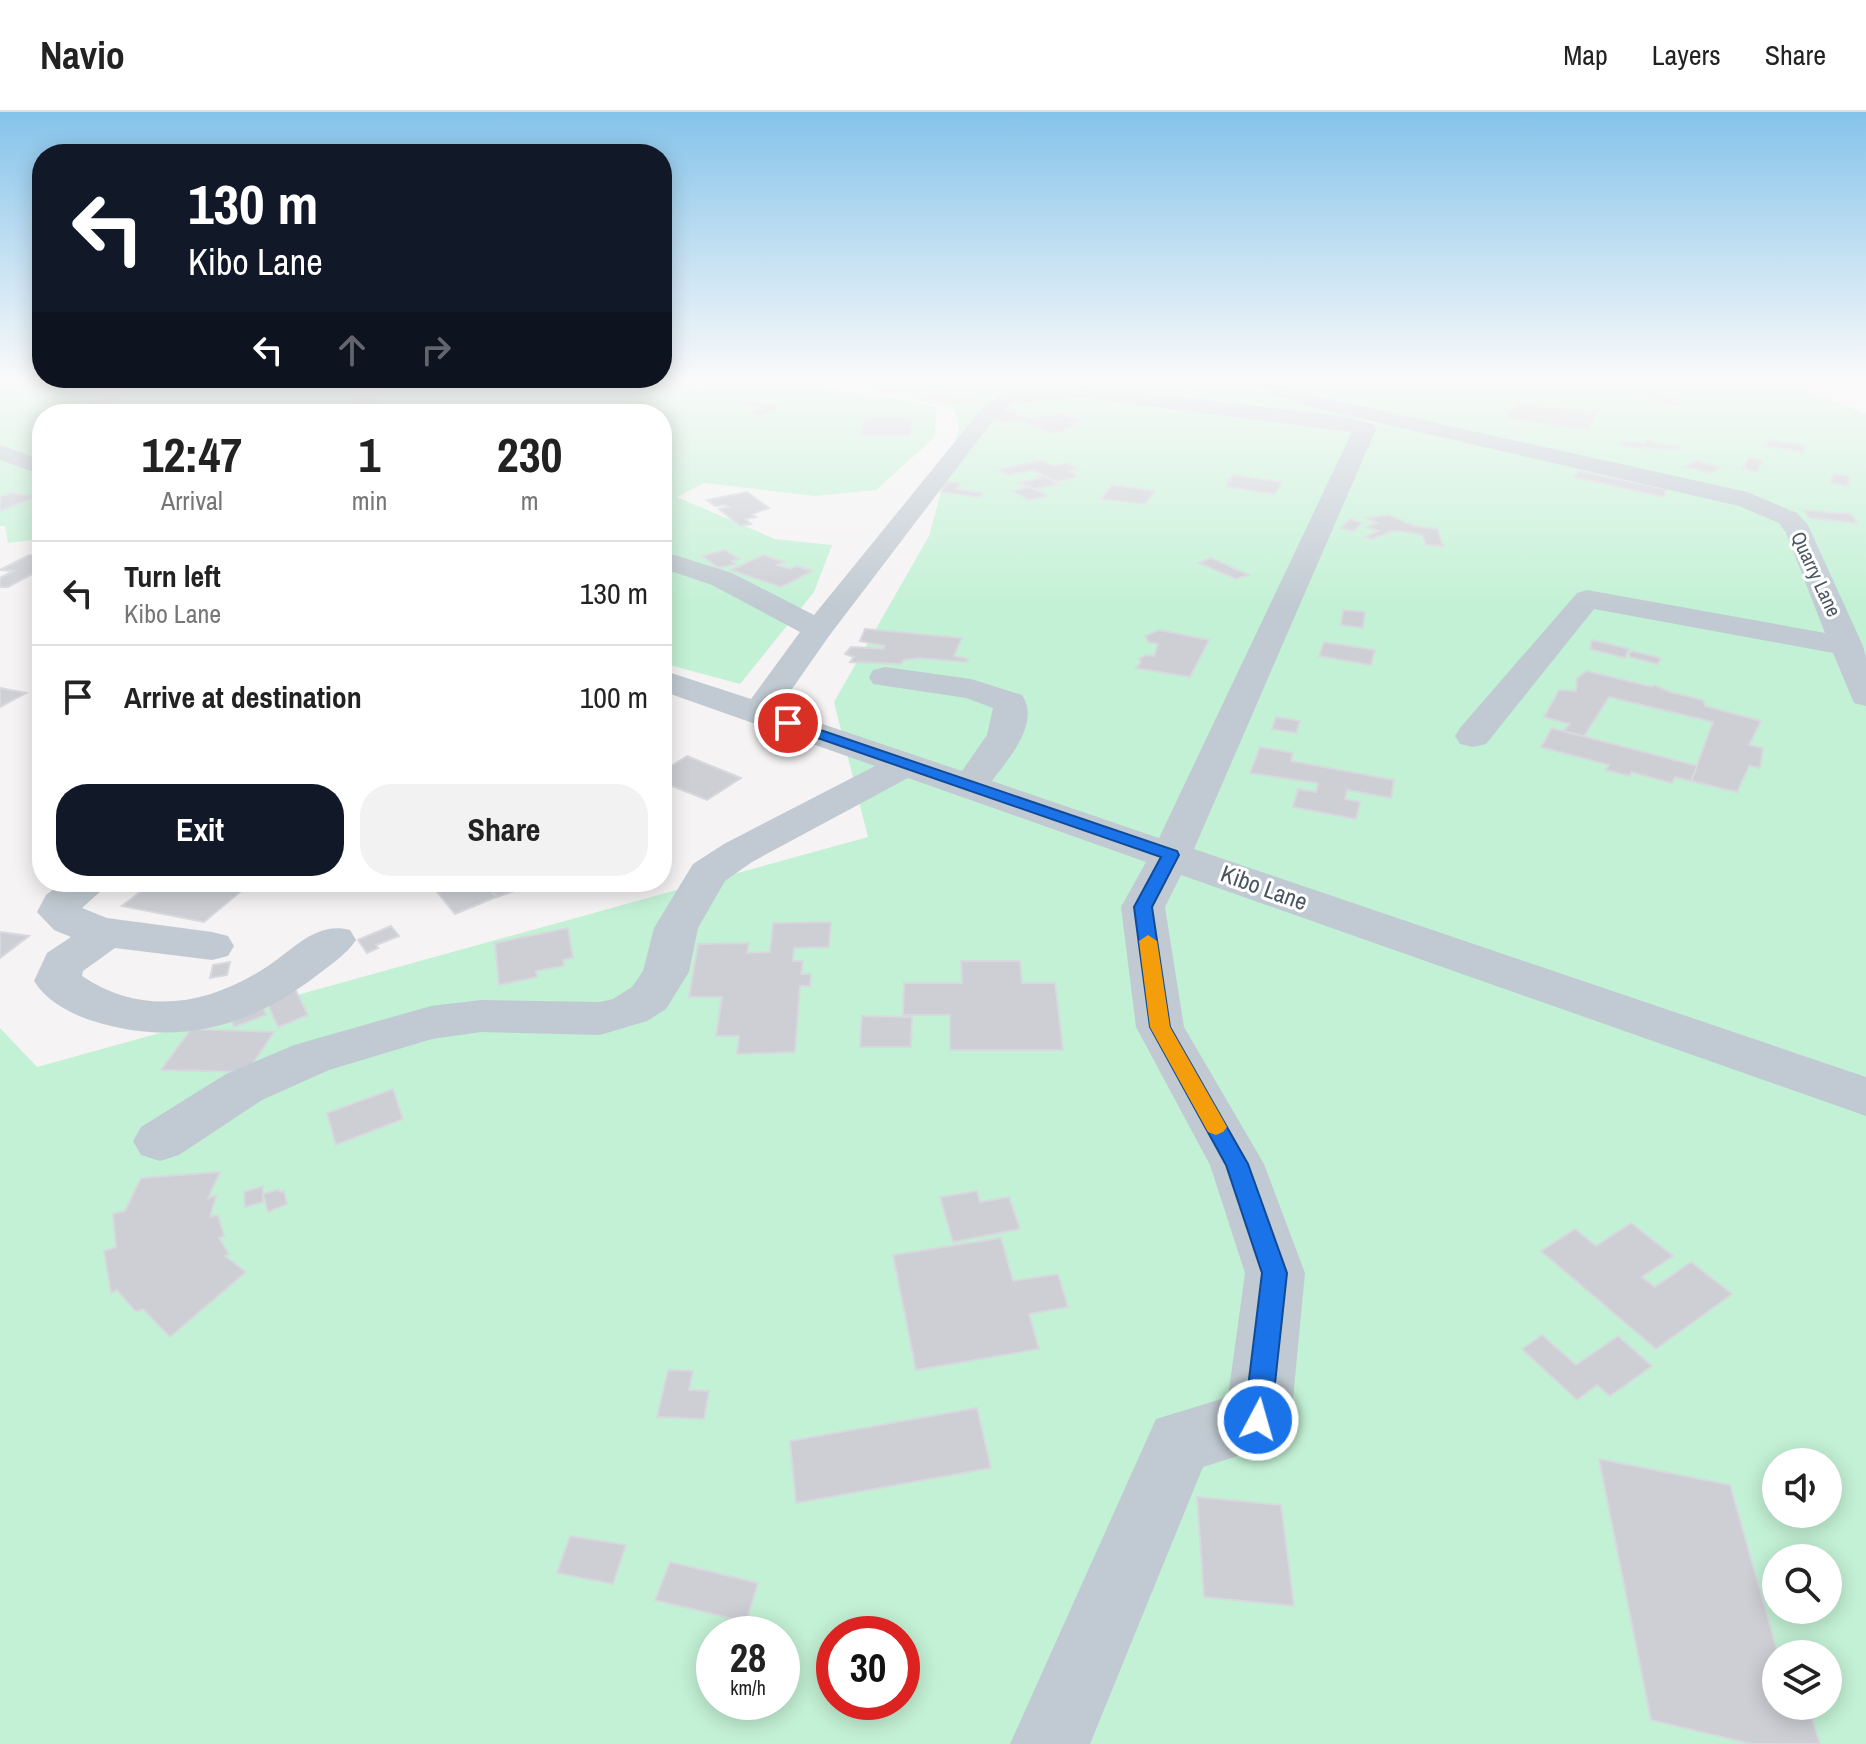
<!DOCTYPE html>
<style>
body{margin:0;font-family:"Archivo Narrow",sans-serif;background:#f2f2f2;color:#222;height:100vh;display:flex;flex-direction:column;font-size:30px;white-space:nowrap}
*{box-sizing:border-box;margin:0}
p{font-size:26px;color:#767676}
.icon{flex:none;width:44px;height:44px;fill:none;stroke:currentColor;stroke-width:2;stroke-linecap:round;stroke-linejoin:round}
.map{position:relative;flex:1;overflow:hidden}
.details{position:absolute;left:32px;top:292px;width:640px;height:488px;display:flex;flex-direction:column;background:#fff;border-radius:32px;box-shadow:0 4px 20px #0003}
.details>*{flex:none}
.guide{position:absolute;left:32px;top:32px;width:640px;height:244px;border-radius:32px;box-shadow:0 4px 20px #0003;background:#111827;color:#fff;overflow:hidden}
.tools{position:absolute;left:1762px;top:1336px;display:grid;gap:16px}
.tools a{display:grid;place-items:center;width:80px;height:80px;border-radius:50%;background:#fff;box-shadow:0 4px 20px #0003;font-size:40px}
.speed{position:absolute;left:696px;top:1504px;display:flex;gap:16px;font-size:40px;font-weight:700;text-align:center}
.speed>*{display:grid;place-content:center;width:104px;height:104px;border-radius:50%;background:#fff;box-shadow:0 4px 20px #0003;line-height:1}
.speed small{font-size:20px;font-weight:400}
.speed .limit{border:12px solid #d22;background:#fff;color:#111}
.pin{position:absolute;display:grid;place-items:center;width:68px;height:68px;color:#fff;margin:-34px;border:4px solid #fff;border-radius:50%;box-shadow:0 2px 8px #0007}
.me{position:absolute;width:88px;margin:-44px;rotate:6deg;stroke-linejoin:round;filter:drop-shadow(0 0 6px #0008)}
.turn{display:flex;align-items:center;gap:28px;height:168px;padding:0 24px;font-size:36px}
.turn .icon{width:104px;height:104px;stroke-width:2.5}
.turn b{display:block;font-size:56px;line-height:68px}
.lanes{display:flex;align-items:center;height:76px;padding:0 24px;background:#0003;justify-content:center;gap:40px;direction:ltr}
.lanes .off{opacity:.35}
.eta{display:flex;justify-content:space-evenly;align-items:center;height:136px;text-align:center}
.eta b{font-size:48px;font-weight:800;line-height:56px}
.primary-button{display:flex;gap:16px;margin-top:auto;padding:16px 24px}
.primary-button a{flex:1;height:92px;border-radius:32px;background:#111827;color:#fff;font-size:32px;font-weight:800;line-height:92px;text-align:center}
.primary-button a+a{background:#f2f2f2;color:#222}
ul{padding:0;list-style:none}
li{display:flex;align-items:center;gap:24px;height:104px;padding:0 24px;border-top:2px solid #e0e0e0}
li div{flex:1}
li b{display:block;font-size:30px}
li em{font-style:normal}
header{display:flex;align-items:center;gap:48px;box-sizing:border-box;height:112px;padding:0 40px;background:#fff;border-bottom:2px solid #e0e0e0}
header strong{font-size:38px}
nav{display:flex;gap:44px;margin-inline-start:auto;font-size:28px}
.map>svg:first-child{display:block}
</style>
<header>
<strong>Navio</strong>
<nav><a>Map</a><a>Layers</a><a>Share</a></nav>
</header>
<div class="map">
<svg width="1866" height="1632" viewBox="0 0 1866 1632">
<rect width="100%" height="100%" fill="#f5f3f3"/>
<!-- green -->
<g fill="#c3f1d5" fill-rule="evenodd">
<polygon points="0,266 719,266 688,277 791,272 890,285 936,295 935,325 876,378 815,384 704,371 677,385 775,427 832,433 814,480 740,572 662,551 662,302 42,302 42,427 8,431 5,414 0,414"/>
<path d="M 797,266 L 1866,266 L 1866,275 L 1798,268 L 1809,279 L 1866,302 L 1866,1632 L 0,1632 L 0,916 L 37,955 L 868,725 L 834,590 L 929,424 L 959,316 L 954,297 L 880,279 ZM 1776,1350 L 1828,1350 L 1828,1402 L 1776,1402 ZM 1776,1446 L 1828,1446 L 1828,1498 L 1776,1498 ZM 714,1522 L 782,1522 L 782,1590 L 714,1590 ZM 834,1522 L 902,1522 L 902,1590 L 834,1590 ZM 1776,1542 L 1828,1542 L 1828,1594 L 1776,1594 Z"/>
</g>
<!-- building -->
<g fill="#cdcfd5" stroke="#d7d9de" stroke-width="2">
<polygon points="1010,266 1023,266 1042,268 1033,275 1002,272"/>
<polygon points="1131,266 1141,267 1136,272 1097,267"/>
<polygon points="1184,266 1209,266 1212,267 1188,275 1171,270"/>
<polygon points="1635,277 1649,277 1681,293 1667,293"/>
<polygon points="371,281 379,289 356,292 349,285"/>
<polygon points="933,281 971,286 962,292 924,287"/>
<polygon points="105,282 127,283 109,291 87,291"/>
<polygon points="748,289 782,294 761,304 748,302 761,296 740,293"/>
<polygon points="1517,290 1597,301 1588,318 1507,306"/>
<polygon points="385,294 409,302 357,302"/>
<polygon points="1013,298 1021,305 1033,307 1060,301 1082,309 1070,311 1078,314 1053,321 1021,309 1002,311 992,307 990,299"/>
<polygon points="865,306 912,306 910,323 861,323"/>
<polygon points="1648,328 1655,332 1678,335 1680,338 1623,334 1621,330 1644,331"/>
<polygon points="1770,328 1806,334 1802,340 1765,334"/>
<polygon points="1749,346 1762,348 1757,360 1743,357"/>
<polygon points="1041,349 1054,354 1066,351 1078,357 1069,359 1078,364 1056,370 1034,358 1008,363 999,357"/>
<polygon points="1695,349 1721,355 1712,361 1685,355"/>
<polygon points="1579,359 1666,377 1664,385 1573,365"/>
<polygon points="1833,362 1849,364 1848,374 1831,371"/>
<polygon points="1233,363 1282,370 1275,382 1227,375 1227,370 1232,369 1228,368"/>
<polygon points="1038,364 1044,364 1060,372 1035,377 1019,371 1041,366"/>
<polygon points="947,370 960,371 956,377 982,381 980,385 941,380"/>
<polygon points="1112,373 1155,379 1145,392 1101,387"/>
<polygon points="1028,375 1035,377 1047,384 1029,388 1012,379"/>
<polygon points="747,380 769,396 752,402 756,405 745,407 751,412 740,414 719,397 729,395 725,393 715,394 707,388"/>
<polygon points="11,381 35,385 0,399 0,385"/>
<polygon points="1804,398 1851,402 1857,411 1809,406"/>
<polygon points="1389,403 1414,414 1437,417 1443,434 1426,433 1422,423 1401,419 1392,419 1372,427 1365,425 1379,419 1366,415 1377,411 1366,406"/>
<polygon points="1350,407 1362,411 1354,419 1340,416"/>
<polygon points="725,438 739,447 732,449 735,452 719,456 702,444"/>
<polygon points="29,443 42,445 42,462 34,461 8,475 0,475 0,466 13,459 0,458"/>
<polygon points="763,443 784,450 777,453 790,457 797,454 813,459 781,475 731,458"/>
<polygon points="1210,446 1214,447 1249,463 1236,467 1199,451"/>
<polygon points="1343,498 1365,500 1363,516 1341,513"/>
<polygon points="865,517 962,526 954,544 968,547 967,550 918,546 904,548 901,552 850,550 854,545 845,542 851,535 883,537 885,534 860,529"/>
<polygon points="1159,518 1209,528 1190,565 1136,556 1141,550 1139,547 1146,543 1154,544 1158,532 1148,530 1145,524"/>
<polygon points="1592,528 1629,537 1625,546 1590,537"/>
<polygon points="1324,530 1375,538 1371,553 1319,544"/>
<polygon points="1632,539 1657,545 1661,547 1657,552 1641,548 1630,545 1629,542"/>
<polygon points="1587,559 1652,575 1654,573 1670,580 1703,588 1705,594 1761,609 1749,633 1763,636 1760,656 1749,654 1737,680 1691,669 1713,610 1609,585 1584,624 1563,619 1570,612 1544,605 1559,578 1576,579 1577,566"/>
<polygon points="0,576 26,581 0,595"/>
<polygon points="1276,605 1300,609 1296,621 1272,617"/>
<polygon points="1552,616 1563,619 1697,654 1691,669 1675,665 1672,671 1631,660 1630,664 1606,658 1609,653 1541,635"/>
<polygon points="1260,635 1293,641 1291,649 1394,668 1391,686 1347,678 1345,687 1360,690 1356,707 1293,695 1298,677 1316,680 1318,671 1250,661"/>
<polygon points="687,644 741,666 707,688 662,670 662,660"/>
<polygon points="153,770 252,770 204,810 122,794"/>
<polygon points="467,770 483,770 496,785 455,802 438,781"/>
<polygon points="486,770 539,770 497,785"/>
<polygon points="831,810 829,835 794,836 793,849 803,849 801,862 811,862 810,874 800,874 795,940 737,942 739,924 716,924 722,885 689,885 698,832 749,831 747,841 770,840 773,811"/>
<polygon points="391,814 399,824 376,833 378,836 367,841 358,828"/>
<polygon points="568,816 573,846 563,848 564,854 536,859 537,865 499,873 495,831"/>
<polygon points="0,820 29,824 0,846"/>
<polygon points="961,849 1020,849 1022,871 1055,871 1063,938 950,938 950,903 903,903 904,871 962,871"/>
<polygon points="230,850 227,863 210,866 213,853"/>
<polygon points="293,873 308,903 278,915 264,884"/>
<polygon points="260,887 266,903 234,915 228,898"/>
<polygon points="862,904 912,905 911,935 860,935"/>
<polygon points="191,917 274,920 247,960 161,958"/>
<polygon points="393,977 403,1007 336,1033 327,1001"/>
<polygon points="220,1060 208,1086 216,1084 210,1105 218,1103 224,1124 219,1126 229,1142 225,1144 246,1160 170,1225 143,1197 136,1200 117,1178 111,1181 104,1139 116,1135 113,1102 125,1099 141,1066"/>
<polygon points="263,1074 263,1090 245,1095 244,1080"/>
<polygon points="279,1077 280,1080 284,1079 287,1092 268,1100 263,1082"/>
<polygon points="977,1079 980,1090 1009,1085 1020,1117 953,1130 940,1085"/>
<polygon points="1631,1111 1673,1144 1642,1165 1655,1175 1691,1150 1732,1182 1656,1237 1541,1139 1575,1117 1596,1134"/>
<polygon points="1001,1126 1013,1169 1058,1162 1068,1195 1029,1202 1039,1237 916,1258 893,1143"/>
<polygon points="1542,1223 1576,1253 1618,1224 1652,1254 1610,1284 1597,1273 1577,1288 1522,1237"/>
<polygon points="668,1258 693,1259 689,1278 709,1279 704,1307 657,1305"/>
<polygon points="977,1296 991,1356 796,1391 790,1329"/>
<polygon points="1599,1347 1730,1373 1778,1542 1776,1594 1808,1594 1820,1632 1752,1632 1651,1608"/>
<polygon points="1197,1385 1281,1393 1294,1494 1204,1485"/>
<polygon points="570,1424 626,1433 613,1472 557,1461"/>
<polygon points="670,1450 758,1471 746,1510 655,1488"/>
</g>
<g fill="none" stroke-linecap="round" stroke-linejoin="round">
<!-- minor -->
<g fill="#c1cad2" fill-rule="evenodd">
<polygon points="0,266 12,266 0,273"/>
<path d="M 1248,266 C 1276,266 1301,279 1328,287 L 1747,380 L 1797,401 L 1808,413 L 1863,534 L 1866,545 L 1866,594 L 1854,591 L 1833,541 L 1594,497 L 1486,632 L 1473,635 L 1460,632 L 1455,624 L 1460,616 L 1577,481 L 1587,478 L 1825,521 L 1786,421 L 1779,411 L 1739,394 L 1316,296 L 1273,283 Z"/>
<path d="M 1085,274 L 1340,304 L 1373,312 L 1376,317 L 1194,737 L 1866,965 L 1866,1004 L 1181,763 L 1165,795 L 1184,915 L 1264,1052 L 1305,1161 L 1291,1308 L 1281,1330 L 1203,1355 L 1090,1632 L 1010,1632 L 1156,1307 L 1228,1285 L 1245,1161 L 1210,1053 L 1136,915 L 1121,795 L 1146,750 L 908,666 L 752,750 L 725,769 L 698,816 L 689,860 L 666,897 L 647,909 L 600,923 L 481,920 L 432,927 L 329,958 L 262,988 L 179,1043 L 160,1049 L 141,1043 L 133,1029 L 141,1015 L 226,962 L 294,933 L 431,894 L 481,888 L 600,890 L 613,887 L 632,875 L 643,859 L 654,816 L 693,752 L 724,732 L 875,654 L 662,579 L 662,558 L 751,587 L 800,520 L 712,473 L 662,456 L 662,439 L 732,461 L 814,503 L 984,294 L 1007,279 ZM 1085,286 L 1352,320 L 1159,726 L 992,669 C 1008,647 1041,611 1022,583 L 971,567 L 885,555 L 873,558 L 869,565 L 873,572 L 966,586 L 993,596 L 987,623 L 962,659 L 778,597 L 829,524 L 998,302 L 1013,291 Z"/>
<polygon points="0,333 42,348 42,363 0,348"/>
<path d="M 63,770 L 111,770 L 82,796 L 107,806 L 212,820 L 228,824 L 234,834 L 228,844 L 212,848 L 115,836 L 83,859 L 82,864 C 143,905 209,893 268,854 C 295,836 317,809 350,818 L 356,828 C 346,843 330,853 316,864 C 248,916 175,935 93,909 C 71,902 46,889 34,869 L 47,841 L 71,825 L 54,818 L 37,800 L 46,783 Z"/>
</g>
</g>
<!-- sky -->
<linearGradient id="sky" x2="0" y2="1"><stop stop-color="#85c3ea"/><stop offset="0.54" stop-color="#fafafa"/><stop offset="1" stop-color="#fafafa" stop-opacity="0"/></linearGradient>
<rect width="1866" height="494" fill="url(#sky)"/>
<!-- route -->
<polygon fill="#1a73e8" stroke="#114b97" stroke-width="2" points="788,607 1177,739 1179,743 1152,795 1170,915 1248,1052 1287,1161 1271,1308 1267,1317 1258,1321 1248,1317 1244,1308 1262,1161 1226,1053 1150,915 1134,795 1161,745 783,614 783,608"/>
<!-- slow -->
<polygon fill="#f59e0b" points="1148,823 1157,829 1170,915 1227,1015 1223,1020 1216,1023 1208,1020 1150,915 1139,829"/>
<g text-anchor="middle" stroke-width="6" stroke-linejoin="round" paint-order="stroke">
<!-- far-street labels -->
<g font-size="20" fill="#4a5661" stroke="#fff">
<text transform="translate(1816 462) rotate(65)" y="7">Quarry Lane</text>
</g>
<!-- street labels -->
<g font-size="24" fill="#4a5661" stroke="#fff">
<text transform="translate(1264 776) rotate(20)" y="8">Kibo Lane</text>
</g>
</g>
</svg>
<div class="tools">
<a><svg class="icon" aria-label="sound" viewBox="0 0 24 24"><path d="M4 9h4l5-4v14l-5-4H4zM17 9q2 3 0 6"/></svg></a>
<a><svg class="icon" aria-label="search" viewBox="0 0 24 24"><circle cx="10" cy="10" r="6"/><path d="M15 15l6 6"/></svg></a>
<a><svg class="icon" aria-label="layers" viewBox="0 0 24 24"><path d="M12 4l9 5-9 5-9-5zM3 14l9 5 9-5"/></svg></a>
</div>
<div class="speed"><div>28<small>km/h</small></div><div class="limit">30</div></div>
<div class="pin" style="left:788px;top:611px;background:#d93025"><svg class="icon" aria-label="arrive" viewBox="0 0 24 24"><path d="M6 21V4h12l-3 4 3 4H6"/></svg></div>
<svg class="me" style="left:1258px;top:1308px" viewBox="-20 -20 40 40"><circle r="17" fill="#1a73e8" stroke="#fff" stroke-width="3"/><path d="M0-11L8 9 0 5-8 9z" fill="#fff"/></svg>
<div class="guide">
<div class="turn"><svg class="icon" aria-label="left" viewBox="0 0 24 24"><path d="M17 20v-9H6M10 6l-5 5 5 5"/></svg><div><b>130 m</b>Kibo Lane</div></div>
<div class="lanes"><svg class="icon" aria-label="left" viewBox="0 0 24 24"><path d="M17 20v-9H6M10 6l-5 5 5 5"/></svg><svg class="icon off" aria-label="ahead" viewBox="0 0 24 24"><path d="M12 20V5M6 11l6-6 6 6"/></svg><svg class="icon off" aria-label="right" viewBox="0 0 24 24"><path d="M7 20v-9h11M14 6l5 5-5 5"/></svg></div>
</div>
<section class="details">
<div class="eta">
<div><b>12:47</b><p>Arrival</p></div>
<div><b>1</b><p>min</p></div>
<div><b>230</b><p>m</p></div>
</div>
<ul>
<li><svg class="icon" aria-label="left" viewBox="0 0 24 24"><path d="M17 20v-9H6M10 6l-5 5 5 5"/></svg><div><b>Turn left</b><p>Kibo Lane</p></div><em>130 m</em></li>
<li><svg class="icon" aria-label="arrive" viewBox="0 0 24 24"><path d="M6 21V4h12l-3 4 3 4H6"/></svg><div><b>Arrive at destination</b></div><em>100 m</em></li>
</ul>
<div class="primary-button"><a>Exit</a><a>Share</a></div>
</section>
</div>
